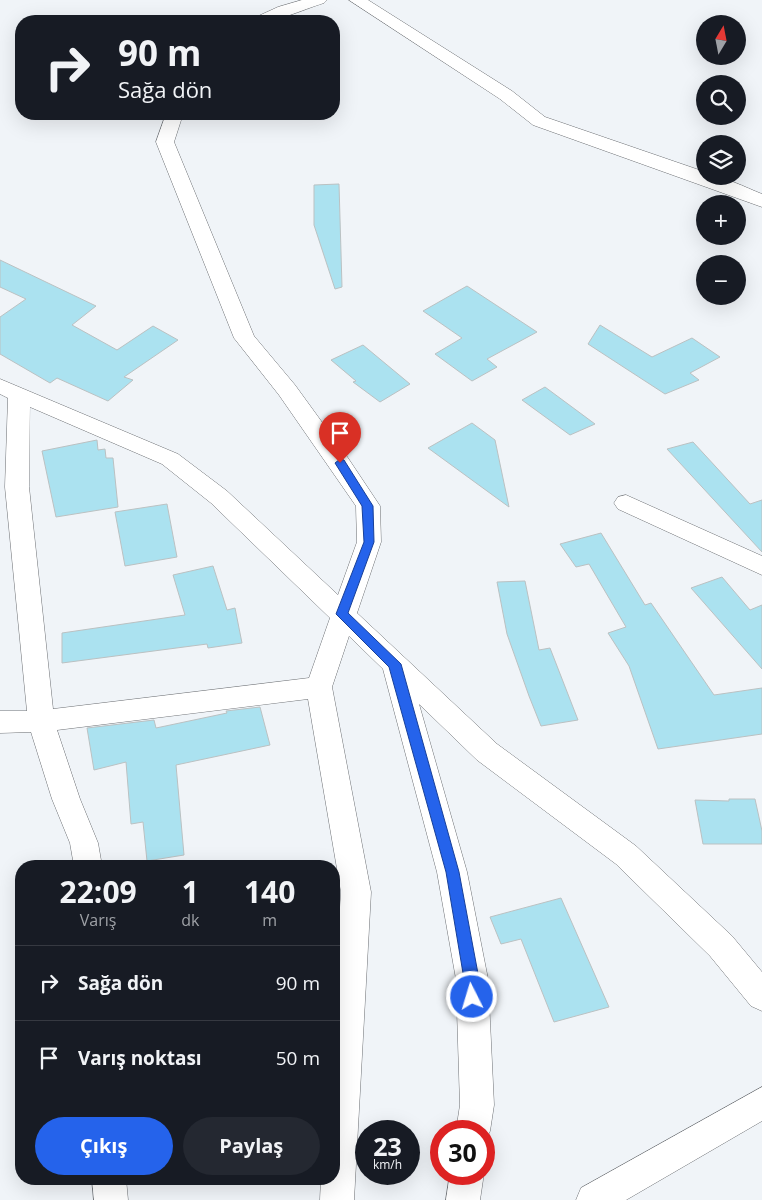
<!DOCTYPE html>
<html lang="tr">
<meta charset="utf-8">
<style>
body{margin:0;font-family:"Open Sans",sans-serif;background:#242831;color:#f1f3f6;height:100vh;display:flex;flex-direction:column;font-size:19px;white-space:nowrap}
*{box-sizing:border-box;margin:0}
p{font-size:16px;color:#9ea1a6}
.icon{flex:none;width:28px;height:28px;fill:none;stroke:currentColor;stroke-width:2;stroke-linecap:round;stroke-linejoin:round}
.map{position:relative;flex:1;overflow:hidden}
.side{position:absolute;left:15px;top:860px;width:325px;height:325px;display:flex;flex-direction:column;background:#171b24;border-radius:20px;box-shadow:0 5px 20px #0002}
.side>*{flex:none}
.banner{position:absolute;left:15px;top:15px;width:325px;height:105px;border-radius:20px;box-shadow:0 5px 20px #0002;background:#171b24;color:#f1f3f6;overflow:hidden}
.needle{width:32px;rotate:10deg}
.controls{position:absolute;left:696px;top:15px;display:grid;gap:10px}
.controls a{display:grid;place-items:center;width:50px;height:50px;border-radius:50%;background:#171b24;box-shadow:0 5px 20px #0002;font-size:25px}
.speed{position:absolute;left:355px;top:1120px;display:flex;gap:10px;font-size:25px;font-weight:700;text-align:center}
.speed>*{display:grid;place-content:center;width:65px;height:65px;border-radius:50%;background:#171b24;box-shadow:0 5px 20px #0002;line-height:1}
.speed small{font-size:12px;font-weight:400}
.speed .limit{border:8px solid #d22;background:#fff;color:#111}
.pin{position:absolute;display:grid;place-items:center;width:42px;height:42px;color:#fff;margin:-51px -21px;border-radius:50% 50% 50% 0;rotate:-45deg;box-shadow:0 0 5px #0007}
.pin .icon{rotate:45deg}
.me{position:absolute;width:55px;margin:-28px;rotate:355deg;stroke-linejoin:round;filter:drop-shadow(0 0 4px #0008)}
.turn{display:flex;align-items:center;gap:18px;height:105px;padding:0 20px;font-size:22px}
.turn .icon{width:65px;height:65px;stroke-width:2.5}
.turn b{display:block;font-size:35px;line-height:42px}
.eta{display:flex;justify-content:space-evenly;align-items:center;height:85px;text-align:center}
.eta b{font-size:30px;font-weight:700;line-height:35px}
.cta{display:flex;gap:10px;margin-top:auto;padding:10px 20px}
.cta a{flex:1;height:58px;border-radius:30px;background:#2563eb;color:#fff;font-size:20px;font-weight:700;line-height:58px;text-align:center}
.cta a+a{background:#242831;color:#f1f3f6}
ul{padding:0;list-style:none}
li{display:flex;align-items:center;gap:15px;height:75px;padding:0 20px;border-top:1px solid #363941}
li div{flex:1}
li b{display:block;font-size:19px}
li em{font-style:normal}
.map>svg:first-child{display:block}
</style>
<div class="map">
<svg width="762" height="1200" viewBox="0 0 762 1200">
<rect width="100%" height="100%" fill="#f0f4f8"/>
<!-- building -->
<g fill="#abe2f0" stroke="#bbc1c2">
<polygon points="339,184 342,287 335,289 314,225 314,185"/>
<polygon points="0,260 96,306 72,325 117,350 153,326 178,340 124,377 133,380 108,401 57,378 50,383 0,354 0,317 26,299 0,287"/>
<polygon points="467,286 537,332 487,359 497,367 472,381 435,354 462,338 423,311"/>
<polygon points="600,325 652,357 692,338 720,357 690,373 699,380 665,394 588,344"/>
<polygon points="363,345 410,384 380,402 353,382 356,381 331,360"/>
<polygon points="545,387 595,424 570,435 522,400"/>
<polygon points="472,423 495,440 509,507 428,448"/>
<polygon points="97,440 98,450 105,449 106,458 113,458 118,507 56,517 42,451"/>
<polygon points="693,442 750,504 762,500 762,552 667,449"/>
<polygon points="167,504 177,557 125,566 115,512"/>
<polygon points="601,533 645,605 651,603 714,695 762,688 762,734 658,749 629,666 608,633 626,627 589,564 576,567 560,544"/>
<polygon points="213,566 227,610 235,608 242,643 208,648 207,644 62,663 62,633 185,615 173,575"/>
<polygon points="722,577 750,610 762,605 762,669 691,588"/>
<polygon points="525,581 539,650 550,648 578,720 541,726 529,696 507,634 497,582"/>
<polygon points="260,707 270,745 176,765 184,855 147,861 143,822 131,824 126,762 94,770 87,728 154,720 156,728 227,713 226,711"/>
<polygon points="729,799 755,799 762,831 762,844 703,844 695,800 729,801"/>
<polygon points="561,898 609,1007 554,1022 521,939 501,944 490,917"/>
</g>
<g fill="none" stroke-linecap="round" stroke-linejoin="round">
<!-- minor casing -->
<g stroke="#6d7074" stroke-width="1">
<g id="minor">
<path d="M 302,0 L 327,0 L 324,3 C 301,10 277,23 252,21 L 254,18 L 278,7 Z"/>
<path d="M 349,0 L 368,0 L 512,91 L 545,117 L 705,172 L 705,176 C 725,176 744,187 762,194 L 762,207 L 533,125 L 500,99 Z"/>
<path d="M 166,114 L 183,114 L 174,142 L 254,336 L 295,385 L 348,458 L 380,506 L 381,542 L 357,613 L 497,744 L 636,846 L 732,936 L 762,972 L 762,1011 L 751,1006 L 710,956 L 616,864 L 477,760 L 419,704 L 467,872 L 488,979 L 494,1105 L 490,1131 L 484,1143 L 484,1131 L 456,1131 L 460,1105 L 456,979 L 437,872 L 383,669 L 349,636 L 332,687 L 371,892 L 354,1200 L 320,1200 L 321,1179 L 334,1179 L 334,999 L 341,892 L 308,699 L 57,730 L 80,799 L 98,843 L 102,866 L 74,866 L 70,843 L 52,799 L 31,732 L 0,733 L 0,711 L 27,711 L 5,487 L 8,398 L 0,394 L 0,379 L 178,454 L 227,491 L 338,595 L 357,542 L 356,506 L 279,395 L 234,338 L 156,142 ZM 30,407 L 162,464 L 211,503 L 330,618 L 309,678 L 53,709 L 29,487 Z"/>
<polygon points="626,495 762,556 762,575 618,509 614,503 618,497"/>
<polygon points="762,1087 762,1121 626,1200 576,1200 581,1188"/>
<polygon points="450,1174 484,1173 480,1200 446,1200"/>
<polygon points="92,1179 126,1179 128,1200 94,1200"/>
</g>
</g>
<!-- minor -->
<use href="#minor" fill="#fff" fill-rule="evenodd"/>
</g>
<!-- route -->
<polygon fill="#2563eb" stroke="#184099" points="340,459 344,460 373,506 374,542 348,613 401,664 459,872 479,979 480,997 477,1002 472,1004 467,1002 464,979 446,872 389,667 336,614 364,542 362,506 335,463"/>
</svg>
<div class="controls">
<a><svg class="needle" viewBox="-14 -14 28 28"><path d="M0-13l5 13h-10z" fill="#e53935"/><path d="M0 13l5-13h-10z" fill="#9ea1a6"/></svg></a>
<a><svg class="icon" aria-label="search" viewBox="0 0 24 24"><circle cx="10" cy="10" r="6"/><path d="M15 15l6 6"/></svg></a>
<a><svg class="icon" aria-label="layers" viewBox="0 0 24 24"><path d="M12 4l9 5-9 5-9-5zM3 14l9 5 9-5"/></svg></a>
<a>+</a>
<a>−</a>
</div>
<div class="speed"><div>23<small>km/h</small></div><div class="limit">30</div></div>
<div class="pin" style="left:340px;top:463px;background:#d93025"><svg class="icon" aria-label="arrive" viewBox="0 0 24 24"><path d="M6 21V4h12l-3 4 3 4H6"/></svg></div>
<svg class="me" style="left:472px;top:997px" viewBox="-20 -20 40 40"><circle r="17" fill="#2563eb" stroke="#fff" stroke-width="3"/><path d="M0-11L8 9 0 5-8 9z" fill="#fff"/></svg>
<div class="banner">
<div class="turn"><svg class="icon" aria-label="right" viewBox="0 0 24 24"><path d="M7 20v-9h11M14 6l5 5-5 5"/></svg><div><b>90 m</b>Sağa dön</div></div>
</div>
<section class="side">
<div class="eta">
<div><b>22:09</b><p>Varış</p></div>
<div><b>1</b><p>dk</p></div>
<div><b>140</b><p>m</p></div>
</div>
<ul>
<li><svg class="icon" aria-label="right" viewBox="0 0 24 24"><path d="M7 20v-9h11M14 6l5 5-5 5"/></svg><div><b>Sağa dön</b></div><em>90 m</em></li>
<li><svg class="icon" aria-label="arrive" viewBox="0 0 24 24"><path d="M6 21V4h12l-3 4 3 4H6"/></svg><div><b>Varış noktası</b></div><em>50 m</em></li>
</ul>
<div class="cta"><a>Çıkış</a><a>Paylaş</a></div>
</section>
</div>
